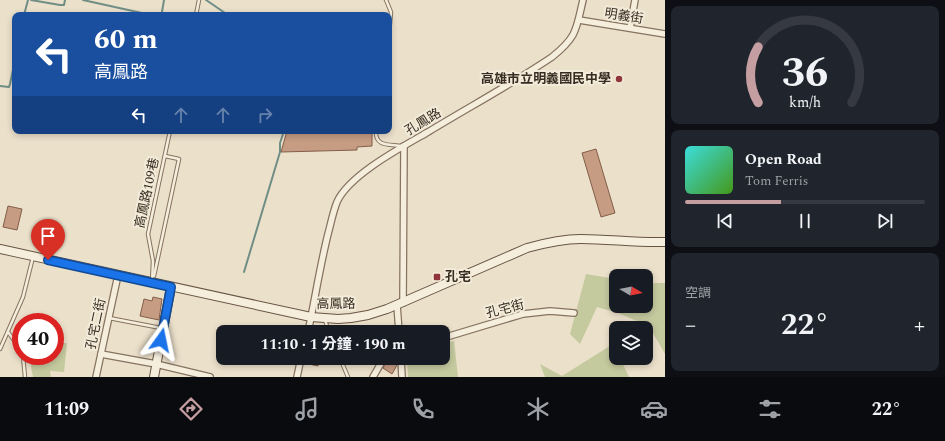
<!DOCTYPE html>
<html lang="zh-TW">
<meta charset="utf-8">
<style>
:root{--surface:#171b24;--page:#20242c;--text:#f1f3f6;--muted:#9ea1a6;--line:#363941;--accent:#c59ea1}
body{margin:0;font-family:Spectral,"Noto Sans TC",serif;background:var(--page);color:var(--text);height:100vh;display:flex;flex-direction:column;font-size:15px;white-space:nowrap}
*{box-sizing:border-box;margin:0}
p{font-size:13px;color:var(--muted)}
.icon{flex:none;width:22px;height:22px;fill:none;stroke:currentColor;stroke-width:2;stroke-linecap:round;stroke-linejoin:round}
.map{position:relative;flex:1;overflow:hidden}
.panel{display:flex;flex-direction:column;gap:6px;padding:6px;background:#0d0f14;width:280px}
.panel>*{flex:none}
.banner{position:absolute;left:12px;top:12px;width:380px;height:122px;border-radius:8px;box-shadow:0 2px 6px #0003;background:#1a4fa0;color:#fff;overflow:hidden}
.needle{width:26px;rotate:100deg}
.fabs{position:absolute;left:609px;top:269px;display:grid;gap:8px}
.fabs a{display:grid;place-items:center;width:44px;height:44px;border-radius:8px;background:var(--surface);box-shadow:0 2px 6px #0003;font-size:20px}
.speed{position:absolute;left:12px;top:313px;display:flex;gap:8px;font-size:20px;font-weight:700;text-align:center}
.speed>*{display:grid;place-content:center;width:52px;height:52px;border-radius:50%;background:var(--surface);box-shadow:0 2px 6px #0003;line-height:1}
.speed .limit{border:6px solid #d22;background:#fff;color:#111}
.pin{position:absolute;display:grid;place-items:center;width:34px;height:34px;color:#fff;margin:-41px -17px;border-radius:50% 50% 50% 0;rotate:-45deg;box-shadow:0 0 4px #0007}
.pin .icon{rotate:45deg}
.me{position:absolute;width:44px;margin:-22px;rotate:12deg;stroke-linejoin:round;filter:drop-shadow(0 0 3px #0008)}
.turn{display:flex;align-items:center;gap:14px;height:84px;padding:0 16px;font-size:18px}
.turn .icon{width:52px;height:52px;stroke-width:2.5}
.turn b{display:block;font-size:28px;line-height:34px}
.lanes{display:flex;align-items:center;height:38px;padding:0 16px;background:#0003;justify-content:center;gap:20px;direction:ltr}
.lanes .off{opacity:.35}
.big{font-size:30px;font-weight:700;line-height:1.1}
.panel .tile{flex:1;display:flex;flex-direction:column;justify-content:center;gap:6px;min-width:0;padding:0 14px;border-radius:8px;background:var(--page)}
.panel .dial{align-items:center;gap:0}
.dial svg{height:104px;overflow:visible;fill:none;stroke:var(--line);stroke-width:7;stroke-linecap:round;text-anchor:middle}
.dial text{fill:var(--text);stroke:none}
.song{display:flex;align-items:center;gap:12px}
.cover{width:48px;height:48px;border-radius:6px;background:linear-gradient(135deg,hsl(180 70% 55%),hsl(100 70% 35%))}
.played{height:4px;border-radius:2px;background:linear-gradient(90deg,var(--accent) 40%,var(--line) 40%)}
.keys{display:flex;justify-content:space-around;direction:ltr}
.heat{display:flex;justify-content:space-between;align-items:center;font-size:22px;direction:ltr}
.trip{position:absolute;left:216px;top:325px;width:234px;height:40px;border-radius:8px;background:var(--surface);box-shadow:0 2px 6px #0003;font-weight:700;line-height:40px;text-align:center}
.dock{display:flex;height:64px;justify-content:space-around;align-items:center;background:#090b0e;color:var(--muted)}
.dock .icon{width:28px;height:28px}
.dock .selected{color:var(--accent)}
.dock b{font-size:18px;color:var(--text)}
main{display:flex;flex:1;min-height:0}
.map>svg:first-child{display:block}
.green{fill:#c5c99e}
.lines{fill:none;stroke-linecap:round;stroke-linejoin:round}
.stream{stroke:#718e86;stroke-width:2}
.building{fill:#c69c83;stroke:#835d48}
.lane-casing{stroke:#867360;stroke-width:4.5}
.street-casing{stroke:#867360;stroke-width:8}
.secondary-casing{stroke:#685443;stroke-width:10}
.lane{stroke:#f6eedd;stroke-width:2.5}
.street{stroke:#f6eedd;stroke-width:5.5}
.secondary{stroke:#f6eedd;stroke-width:8}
.route-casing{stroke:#114b97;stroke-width:10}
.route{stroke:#1a73e8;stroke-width:7}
.poi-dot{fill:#903539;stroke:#f3ebd9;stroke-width:1.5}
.labels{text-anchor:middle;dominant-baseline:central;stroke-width:4;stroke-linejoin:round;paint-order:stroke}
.street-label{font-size:13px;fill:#382c22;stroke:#f3ebd9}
.poi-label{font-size:13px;font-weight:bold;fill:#382c22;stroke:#f3ebd9;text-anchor:end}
</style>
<main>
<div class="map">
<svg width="665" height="377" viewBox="0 0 665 377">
<rect width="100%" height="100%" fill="#ebe0ca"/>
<g class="green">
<polygon points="586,274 616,279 616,306 646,306 646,283 665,283 665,354 649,326 618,313 597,307 580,344 570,334"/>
<polygon points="454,341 458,377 408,377 407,358 443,358 443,344"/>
<polygon points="55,343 67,343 64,372 50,371 51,377 33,377 29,356 55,356"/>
<polygon points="613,344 616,351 616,358 620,358 629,377 545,377 540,364 562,376"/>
</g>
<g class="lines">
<g class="stream">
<polyline points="31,0 60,5 64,5 65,0"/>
<polyline points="83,0 151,15"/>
<polyline points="206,0 228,15"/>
<polyline points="24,15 28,0"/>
<polyline points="160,15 162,12 164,0"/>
<polyline points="0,86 9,87 10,84 15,60"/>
<polyline points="244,272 280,152 280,143 284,131"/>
</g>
</g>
<g class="building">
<polygon points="287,131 372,131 372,146 357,147 357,150 281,152"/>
<polygon points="596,149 615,213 601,217 582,153"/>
<polygon points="8,206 22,209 17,230 3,227"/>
<polygon points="153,297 162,299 159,320 140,316 144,299 152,301"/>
<polygon points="305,358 320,358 318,366 304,363"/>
<polygon points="388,358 397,358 397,365 392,374 383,368"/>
</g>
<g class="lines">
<g class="lane-casing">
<g id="lane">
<polyline points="386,0 391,12 389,34"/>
<polyline points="196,15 199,0"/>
<path d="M376,131C375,147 389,144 402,146"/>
<polyline points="154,276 179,159 165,156"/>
<polyline points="152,282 153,261 148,234 170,131"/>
<polyline points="109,318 161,328"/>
<polyline points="325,320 329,332"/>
<polyline points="8,332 21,350"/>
<polyline points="0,349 23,297 33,257"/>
<polyline points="23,356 25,377"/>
<polyline points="340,358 348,377"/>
</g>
</g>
<g class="street-casing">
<g id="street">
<polyline points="579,20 665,34"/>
<polyline points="630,28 635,0"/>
<polyline points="403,303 404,146"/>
<polyline points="397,305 399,332"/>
<path d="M308,332C315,299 320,266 328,234C331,223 333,212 337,202C349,175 402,147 428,132C469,107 512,84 552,57C577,37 576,30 583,0"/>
<polyline points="443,338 523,314 550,311 574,313"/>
<polyline points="101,354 156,364 210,377"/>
<polyline points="401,358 402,377"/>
<polyline points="96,377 118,275"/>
<polyline points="297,377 301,358"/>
<polyline points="373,377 384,358"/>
</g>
</g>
<g class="secondary-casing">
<g id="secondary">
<path d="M0,249L311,317L338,319L351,318L368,315L387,309L527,248C545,243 563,239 581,239C609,239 637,243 665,242"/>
<polyline points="154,377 171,287"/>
</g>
</g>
<use href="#lane" class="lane"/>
<use href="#street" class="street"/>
<use href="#secondary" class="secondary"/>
</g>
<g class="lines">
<g class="route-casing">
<polyline id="route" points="48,260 171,287 161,340"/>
</g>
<use href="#route" class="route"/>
</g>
<g class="poi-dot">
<circle cx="619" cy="79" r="4"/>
<rect x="433" y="273" width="8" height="8" rx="2"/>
</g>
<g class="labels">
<g class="street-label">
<text transform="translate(624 16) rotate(9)">明義街</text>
<text transform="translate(423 122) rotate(-31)">孔鳳路</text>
<text transform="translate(147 193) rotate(-78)">高鳳路109巷</text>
<text transform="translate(336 304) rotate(-1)">高鳳路</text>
<text transform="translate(505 309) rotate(-14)">孔宅街</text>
<text transform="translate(96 324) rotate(-78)">孔宅二街</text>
</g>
<g class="poi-label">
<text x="611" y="79">高雄市立明義國民中學</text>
<text x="445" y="277" text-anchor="start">孔宅</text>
</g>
</g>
</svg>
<div class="fabs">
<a><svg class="needle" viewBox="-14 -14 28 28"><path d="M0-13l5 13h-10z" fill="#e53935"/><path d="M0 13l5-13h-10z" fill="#9ea1a6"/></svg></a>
<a><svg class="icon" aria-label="layers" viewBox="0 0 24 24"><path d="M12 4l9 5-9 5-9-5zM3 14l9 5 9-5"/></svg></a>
</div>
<div class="speed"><div class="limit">40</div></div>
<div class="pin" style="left:48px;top:260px;background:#d93025"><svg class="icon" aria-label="arrive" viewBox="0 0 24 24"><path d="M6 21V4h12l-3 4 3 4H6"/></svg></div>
<svg class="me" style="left:161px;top:340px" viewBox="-20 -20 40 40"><path d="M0-17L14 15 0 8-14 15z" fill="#1a73e8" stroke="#fff" stroke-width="4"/></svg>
<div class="trip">11:10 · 1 分鐘 · 190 m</div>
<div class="banner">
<div class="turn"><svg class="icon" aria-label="left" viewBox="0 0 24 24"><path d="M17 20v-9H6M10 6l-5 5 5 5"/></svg><div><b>60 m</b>高鳳路</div></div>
<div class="lanes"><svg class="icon" aria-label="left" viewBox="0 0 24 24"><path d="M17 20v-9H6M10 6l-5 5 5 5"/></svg><svg class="icon off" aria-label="ahead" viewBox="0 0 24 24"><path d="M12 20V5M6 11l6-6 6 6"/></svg><svg class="icon off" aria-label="ahead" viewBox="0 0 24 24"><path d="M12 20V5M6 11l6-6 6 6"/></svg><svg class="icon off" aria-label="right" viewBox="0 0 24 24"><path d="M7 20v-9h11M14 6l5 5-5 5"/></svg></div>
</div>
</div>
<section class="panel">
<div class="tile dial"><svg viewBox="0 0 100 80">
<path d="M14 69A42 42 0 1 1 86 69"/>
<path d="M14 69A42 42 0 0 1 14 26" stroke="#c59ea1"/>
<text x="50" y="56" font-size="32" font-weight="700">36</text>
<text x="50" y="72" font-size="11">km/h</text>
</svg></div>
<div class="tile">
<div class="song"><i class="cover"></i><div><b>Open Road</b><p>Tom Ferris</p></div></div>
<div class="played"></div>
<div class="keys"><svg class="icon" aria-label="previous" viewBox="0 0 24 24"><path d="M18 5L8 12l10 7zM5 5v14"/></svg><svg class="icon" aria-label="pause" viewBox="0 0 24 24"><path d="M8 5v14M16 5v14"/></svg><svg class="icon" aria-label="next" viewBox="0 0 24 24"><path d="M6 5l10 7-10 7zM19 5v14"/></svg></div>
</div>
<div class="tile"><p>空調</p>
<div class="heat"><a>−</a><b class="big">22°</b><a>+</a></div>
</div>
</section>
</main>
<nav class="dock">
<b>11:09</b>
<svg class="icon selected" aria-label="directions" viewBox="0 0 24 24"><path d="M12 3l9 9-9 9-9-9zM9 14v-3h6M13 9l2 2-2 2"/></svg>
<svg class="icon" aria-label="music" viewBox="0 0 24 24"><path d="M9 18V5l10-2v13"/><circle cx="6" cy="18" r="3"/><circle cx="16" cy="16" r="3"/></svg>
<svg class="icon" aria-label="phone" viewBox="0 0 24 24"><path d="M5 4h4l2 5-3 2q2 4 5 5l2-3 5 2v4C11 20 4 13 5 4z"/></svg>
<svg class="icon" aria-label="climate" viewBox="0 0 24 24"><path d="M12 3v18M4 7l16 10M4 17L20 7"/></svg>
<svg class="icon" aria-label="car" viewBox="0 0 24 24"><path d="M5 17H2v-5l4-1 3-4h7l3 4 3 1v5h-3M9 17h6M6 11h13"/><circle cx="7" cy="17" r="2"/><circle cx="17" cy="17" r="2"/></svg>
<svg class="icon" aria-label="filters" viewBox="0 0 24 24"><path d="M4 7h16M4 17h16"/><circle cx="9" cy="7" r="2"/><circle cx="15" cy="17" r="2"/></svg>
<b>22°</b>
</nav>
